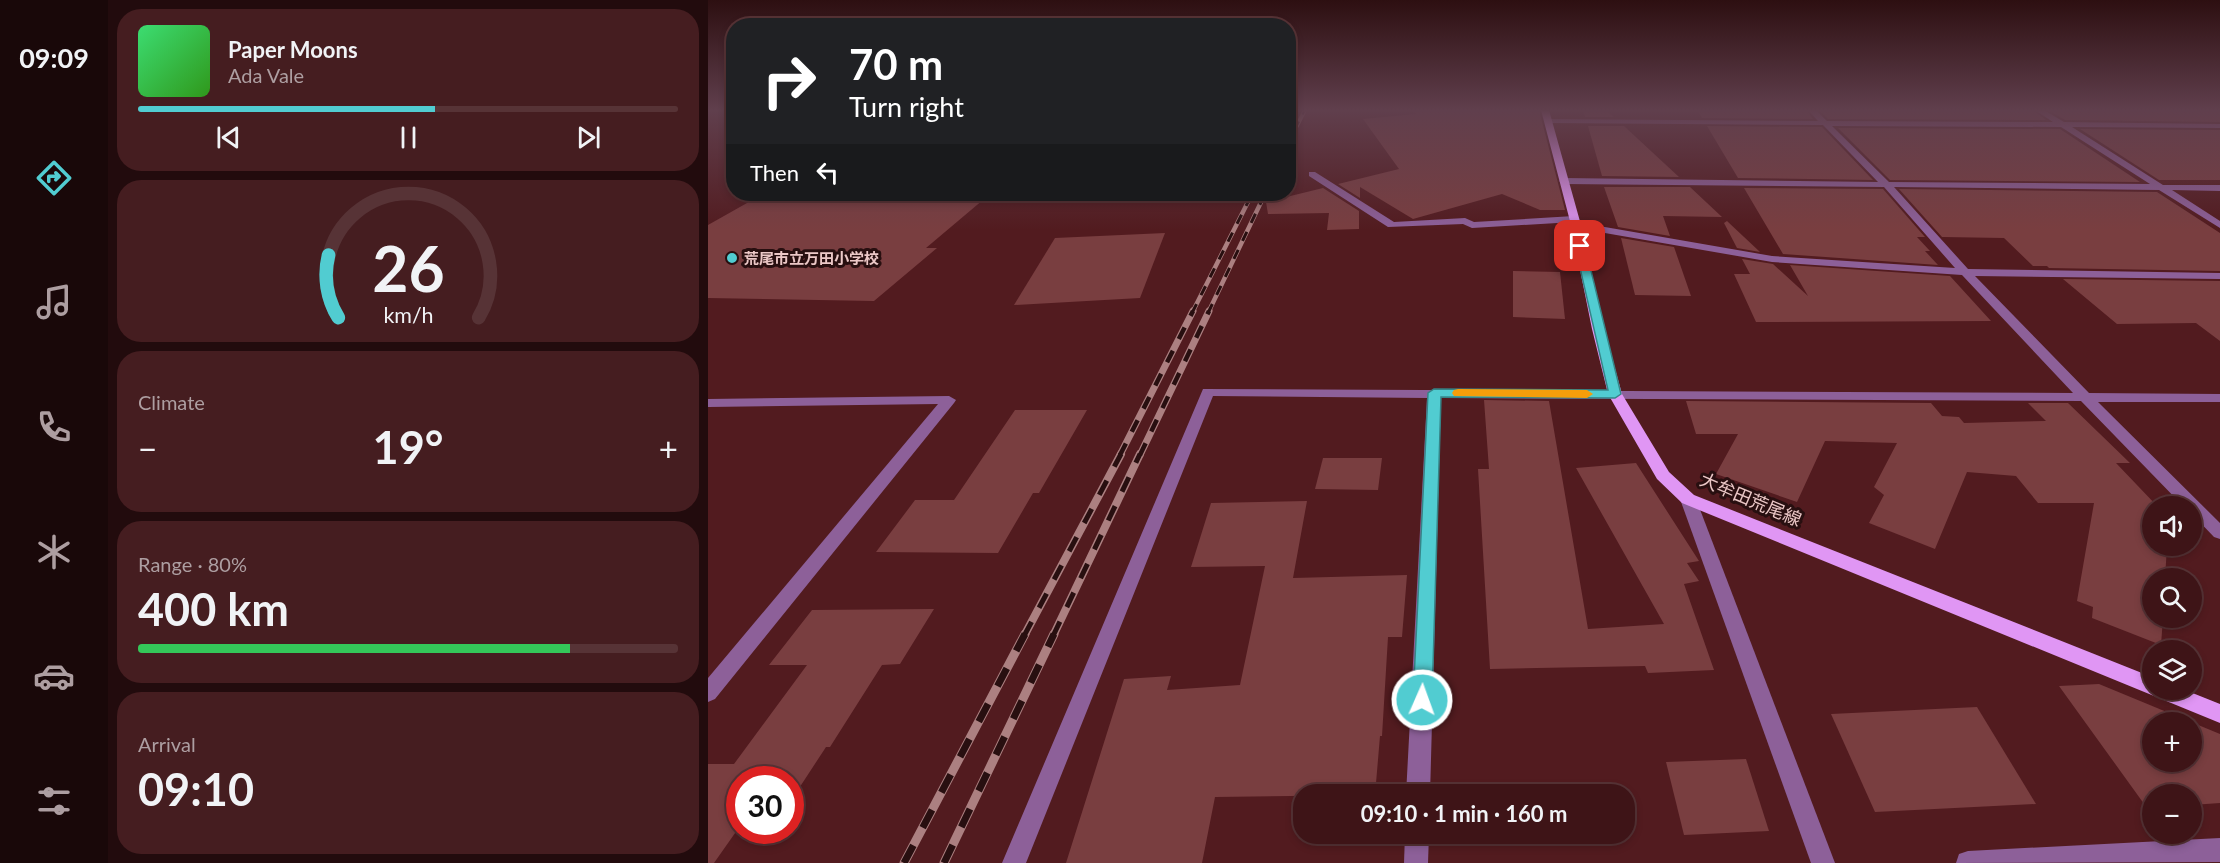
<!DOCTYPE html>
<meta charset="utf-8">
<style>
:root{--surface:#3e1417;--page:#451d20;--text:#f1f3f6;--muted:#ad9ea1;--line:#573336;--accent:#51ccd1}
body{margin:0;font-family:Lato,"Noto Sans JP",sans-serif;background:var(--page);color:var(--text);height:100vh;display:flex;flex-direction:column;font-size:22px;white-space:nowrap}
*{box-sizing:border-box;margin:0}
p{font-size:20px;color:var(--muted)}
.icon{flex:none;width:33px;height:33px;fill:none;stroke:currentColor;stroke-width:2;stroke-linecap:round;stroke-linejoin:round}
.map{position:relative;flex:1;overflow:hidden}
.panel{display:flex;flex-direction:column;gap:9px;padding:9px;background:#220b0d;width:600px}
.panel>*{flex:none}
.top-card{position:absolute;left:18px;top:18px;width:570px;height:183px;border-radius:24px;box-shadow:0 3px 9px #0003,0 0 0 2px var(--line);background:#202124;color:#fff;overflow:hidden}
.buttons{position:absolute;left:1434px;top:496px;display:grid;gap:12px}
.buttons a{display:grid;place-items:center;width:60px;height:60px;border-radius:50%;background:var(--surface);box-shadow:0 3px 9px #0003,0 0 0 2px var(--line);font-size:30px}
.speed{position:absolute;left:18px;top:766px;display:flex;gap:12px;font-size:30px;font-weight:700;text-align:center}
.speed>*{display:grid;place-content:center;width:78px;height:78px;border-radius:50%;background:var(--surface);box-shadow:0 3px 9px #0003,0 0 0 2px var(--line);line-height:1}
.speed .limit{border:9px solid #d22;background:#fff;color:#111}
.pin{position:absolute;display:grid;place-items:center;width:51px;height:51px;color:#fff;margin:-26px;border-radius:12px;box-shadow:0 3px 9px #0006}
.me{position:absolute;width:66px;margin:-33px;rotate:2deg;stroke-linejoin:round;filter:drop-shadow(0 0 4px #0008)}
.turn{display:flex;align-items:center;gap:21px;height:126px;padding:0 24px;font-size:27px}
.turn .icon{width:78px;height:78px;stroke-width:2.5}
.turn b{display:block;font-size:42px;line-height:51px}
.then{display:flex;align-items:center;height:57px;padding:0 24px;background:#0003;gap:12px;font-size:22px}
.big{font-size:45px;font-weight:700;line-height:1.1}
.panel .card{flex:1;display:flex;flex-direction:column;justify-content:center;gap:9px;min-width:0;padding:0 21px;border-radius:24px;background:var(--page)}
.panel .dial{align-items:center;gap:0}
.dial svg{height:156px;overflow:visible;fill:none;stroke:var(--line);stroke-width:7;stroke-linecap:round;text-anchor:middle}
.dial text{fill:var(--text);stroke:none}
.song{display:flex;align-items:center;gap:18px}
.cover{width:72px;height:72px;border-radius:9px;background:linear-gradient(135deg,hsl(140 70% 55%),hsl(110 70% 35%))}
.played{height:6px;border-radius:3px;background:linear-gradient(90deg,var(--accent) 55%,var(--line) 55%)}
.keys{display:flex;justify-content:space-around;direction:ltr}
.heat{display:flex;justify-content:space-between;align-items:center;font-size:33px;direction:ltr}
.charge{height:9px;border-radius:4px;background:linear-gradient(90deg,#34c759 80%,var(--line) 0)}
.trip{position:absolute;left:585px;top:784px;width:342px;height:60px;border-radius:24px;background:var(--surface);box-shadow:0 3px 9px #0003,0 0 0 2px var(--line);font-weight:700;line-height:60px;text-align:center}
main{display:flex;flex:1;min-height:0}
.dock{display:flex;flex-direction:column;width:108px;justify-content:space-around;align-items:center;background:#190809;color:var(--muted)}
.dock .icon{width:42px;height:42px}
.dock .on{color:var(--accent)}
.dock b{font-size:27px;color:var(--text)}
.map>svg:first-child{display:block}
.building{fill:#793e40;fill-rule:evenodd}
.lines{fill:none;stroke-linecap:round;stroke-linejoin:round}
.minor{fill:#8d6099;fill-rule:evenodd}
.major{fill:#e096f4;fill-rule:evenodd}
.rail-far4-casing{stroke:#ac8081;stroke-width:4}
.rail-far3-casing{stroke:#ac8081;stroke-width:4.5}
.rail-far2-casing{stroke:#ac8081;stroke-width:7}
.rail-far1-casing{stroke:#ac8081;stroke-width:8}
.rail-casing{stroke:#ac8081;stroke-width:9}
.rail-far4{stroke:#280f10;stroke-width:2;stroke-dasharray:8;stroke-linecap:butt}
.rail-far3{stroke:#280f10;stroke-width:3;stroke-dasharray:10;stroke-linecap:butt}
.rail-far2{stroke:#280f10;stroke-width:4.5;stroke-dasharray:13;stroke-linecap:butt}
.rail-far1{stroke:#280f10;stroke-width:5;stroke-dasharray:16;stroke-linecap:butt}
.rail{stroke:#280f10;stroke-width:7;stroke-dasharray:20;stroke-linecap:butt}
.route{fill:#51ccd1;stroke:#358588;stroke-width:1.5}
.slow{fill:#f59e0b}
.poi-dot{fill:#51ccd1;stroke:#280f10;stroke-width:2}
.labels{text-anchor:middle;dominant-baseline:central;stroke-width:6;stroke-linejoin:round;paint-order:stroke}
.far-poi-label{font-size:15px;font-weight:bold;fill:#ecc8c7;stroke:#280f10;text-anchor:start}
.street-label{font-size:18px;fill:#ecc8c7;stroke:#280f10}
</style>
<main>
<nav class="dock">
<b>09:09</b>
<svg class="icon on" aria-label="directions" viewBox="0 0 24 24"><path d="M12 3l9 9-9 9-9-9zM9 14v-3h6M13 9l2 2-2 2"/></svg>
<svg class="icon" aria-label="music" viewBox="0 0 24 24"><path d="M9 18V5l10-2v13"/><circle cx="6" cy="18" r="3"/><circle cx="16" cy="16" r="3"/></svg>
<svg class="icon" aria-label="phone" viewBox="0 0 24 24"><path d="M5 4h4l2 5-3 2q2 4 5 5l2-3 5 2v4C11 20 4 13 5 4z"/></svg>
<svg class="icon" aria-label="climate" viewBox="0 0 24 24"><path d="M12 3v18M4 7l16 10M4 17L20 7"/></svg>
<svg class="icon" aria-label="car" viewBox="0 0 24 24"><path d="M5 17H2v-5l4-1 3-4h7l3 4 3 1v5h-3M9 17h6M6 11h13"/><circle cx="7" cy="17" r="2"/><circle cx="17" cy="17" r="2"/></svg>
<svg class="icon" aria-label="filters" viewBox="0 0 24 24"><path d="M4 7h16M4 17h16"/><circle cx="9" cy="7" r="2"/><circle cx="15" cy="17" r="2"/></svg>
</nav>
<section class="panel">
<div class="card">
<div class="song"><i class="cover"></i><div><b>Paper Moons</b><p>Ada Vale</p></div></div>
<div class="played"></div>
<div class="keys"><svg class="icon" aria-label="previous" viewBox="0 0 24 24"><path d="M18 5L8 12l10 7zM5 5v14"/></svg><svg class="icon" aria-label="pause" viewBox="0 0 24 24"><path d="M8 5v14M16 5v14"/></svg><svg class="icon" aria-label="next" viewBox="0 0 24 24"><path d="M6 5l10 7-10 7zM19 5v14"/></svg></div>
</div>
<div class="card dial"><svg viewBox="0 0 100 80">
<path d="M14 69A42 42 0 1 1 86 69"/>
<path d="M14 69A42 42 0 0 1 9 37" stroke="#51ccd1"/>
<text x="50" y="56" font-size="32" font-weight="700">26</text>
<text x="50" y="72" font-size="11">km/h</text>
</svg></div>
<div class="card"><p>Climate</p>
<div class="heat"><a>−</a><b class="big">19°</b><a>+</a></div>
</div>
<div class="card"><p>Range · 80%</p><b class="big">400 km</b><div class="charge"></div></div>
<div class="card"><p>Arrival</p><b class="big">09:10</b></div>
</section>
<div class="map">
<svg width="1512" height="863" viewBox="0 0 1512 863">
<rect width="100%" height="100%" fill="#521b1f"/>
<g class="building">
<polygon points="703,110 831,110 857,210 832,210 794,194 705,219 652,187 652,198 630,184 691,169 655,119 708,114"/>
<polygon points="875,110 898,110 906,117 877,117"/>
<polygon points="989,110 1098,110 1105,119 994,118"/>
<polygon points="1111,110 1325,110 1338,120 1120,119"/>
<polygon points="1340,110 1512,110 1512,122 1357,120"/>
<polygon points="880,126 916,126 971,177 894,176"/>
<polygon points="999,126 1114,127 1165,180 1030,178"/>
<polygon points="1130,128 1352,129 1432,182 1182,180"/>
<polygon points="1372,129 1512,130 1512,180 1451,180"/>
<polygon points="896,187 982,187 1014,217 955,216 962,236 910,227"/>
<polygon points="615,188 651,211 651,229 619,230 621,213 560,214 558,202"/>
<polygon points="1036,188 1175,189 1217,237 1209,237 1222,251 1217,251 1230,265 1075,254"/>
<polygon points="1191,189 1449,192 1512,233 1512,271 1341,268 1339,266 1325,266 1296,238 1234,237"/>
<polygon points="55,194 282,194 218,248 229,248 166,301 0,298 0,225"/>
<polygon points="1019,221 1052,252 1029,248 1016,223"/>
<polygon points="457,233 432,298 306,305 347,238"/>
<polygon points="913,238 966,247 983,296 927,295"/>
<polygon points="1034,259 1065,264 1100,296 1082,265 1242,276 1283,321 1048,322 1026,274 1042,274"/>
<polygon points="805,271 852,272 857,319 805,317"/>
<polygon points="1355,279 1512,281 1512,341 1488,323 1409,324"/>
<polygon points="776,400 841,401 880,629 956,624 868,468 928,463 991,561 979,563 991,581 976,584 1006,670 940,673 937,666 782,669 770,469 781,469"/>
<polygon points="978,401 1223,403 1234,416 1251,417 1256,423 1338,421 1320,403 1360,403 1422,463 1408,463 1450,507 1444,507 1444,546 1459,546 1457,579 1444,579 1444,618 1455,618 1453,645 1384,618 1385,607 1369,601 1386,503 1330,503 1308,476 1259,472 1227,549 1161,523 1176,495 1166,487 1189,443 1117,441 1089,502 1008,474 1030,434 988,434"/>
<polygon points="307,410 379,410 331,493 325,493 290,553 168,552 207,500 246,500"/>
<polygon points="615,458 674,458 670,490 607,489"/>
<polygon points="599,501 585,578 699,575 694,637 680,637 674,736 672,736 667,795 507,797 494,863 358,863 416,679 463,676 459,690 532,685 557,566 483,567 503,503"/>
<polygon points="226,609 192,664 174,665 122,747 118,747 82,802 82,780 32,780 32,826 6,863 0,863 0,764 26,764 99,665 61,665 104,610"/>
<path d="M1391,684L1512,734V803L1484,805V795H1444V807L1439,808L1351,686ZM1444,723H1484V762H1444Z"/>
<polygon points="1269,707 1328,804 1167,812 1123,714"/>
<polygon points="1038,759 1061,831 976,835 958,762"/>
</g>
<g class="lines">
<g class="minor">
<path d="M1100,110H1108L1119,121L1345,122L1327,110H1336L1356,122L1512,124V128L1364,127L1455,185H1512V191L1464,190L1512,221V228L1451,190L1186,187L1260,269L1512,273V279L1267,276L1381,393L1512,394V402H1390L1512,523V539L1506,537L1484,514V507H1476L1373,401L733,398L722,795H698L719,398L505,396L318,863H294L495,389L1365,393L1254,275L1064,262L868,228L863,225L868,222L1064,256L1247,268L1176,187L856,184L851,181L856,178L1170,182L1115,125L841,123L837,121L841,119L1110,121ZM1124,126L1353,127L1442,184L1181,182Z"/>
<polygon points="601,172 607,172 686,222 757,218 766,222 866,216 871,219 866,222 764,228 755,224 680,227 601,176"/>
<polygon points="241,396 248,400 246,403 7,699 0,702 0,678 230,404 0,407 0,399"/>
<polygon points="980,493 986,495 988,499 1127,863 1103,863 972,499 974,495"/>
<polygon points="697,834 721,834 720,863 696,863"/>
<polygon points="1512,838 1512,862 1248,863 1251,854 1260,851"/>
</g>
<polygon class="major" points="833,110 841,110 873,225 896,329 914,394 961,472 986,495 1444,677 1444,690 1477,690 1512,704 1512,723 974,503 949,479 900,394 884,329 863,225"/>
<g class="rail-far4-casing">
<g id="rail-far4">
<polyline points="580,122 587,110"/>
<polyline points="580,143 597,110"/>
<polyline points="541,200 544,194"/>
<polyline points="554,200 557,194"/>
</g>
</g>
<g class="rail-far3-casing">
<g id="rail-far3">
<polyline points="484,313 542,198"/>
<polyline points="500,313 555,198"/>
</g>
</g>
<g class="rail-far2-casing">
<g id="rail-far2">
<polyline points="412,455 485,311"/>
<polyline points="432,455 501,311"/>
</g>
</g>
<g class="rail-far1-casing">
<g id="rail-far1">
<polyline points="316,636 413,454"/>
<polyline points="345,636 432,454"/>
</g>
</g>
<g class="rail-casing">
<g id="rail">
<polyline points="196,863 317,634"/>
<polyline points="236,863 346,634"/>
</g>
</g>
<use href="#rail-far4" class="rail-far4"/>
<use href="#rail-far3" class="rail-far3"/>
<use href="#rail-far2" class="rail-far2"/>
<use href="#rail-far1" class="rail-far1"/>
<use href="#rail" class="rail"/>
</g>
<linearGradient id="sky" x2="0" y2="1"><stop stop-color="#2d0f11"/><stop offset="0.48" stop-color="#603f4d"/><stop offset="1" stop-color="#603f4d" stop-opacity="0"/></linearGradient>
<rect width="1512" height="230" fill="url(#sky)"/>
<polygon class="route" points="869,244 877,246 913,394 907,398 733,397 724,700 721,706 714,709 707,706 705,700 720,393 726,389 900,390 867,246"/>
<polygon class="slow" points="750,389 879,390 885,394 879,398 746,396 744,393 746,390"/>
<circle class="poi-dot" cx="24" cy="258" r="6"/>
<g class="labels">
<g class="far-poi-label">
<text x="36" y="258">荒尾市立万田小学校</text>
</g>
<g class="street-label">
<text transform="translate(1043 499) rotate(23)">大牟田荒尾線</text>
</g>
</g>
</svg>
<div class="buttons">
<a><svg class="icon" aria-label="sound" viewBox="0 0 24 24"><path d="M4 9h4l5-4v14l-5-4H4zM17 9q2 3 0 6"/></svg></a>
<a><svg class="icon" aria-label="search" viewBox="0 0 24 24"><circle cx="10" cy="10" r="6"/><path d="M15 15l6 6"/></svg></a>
<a><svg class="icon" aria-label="layers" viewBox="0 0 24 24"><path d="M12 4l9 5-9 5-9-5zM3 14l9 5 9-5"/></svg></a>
<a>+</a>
<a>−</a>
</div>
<div class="speed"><div class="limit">30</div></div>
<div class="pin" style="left:872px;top:246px;background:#d93025"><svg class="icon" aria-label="arrive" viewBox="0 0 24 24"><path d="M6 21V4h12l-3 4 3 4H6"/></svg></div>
<svg class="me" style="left:714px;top:700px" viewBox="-20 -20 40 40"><circle r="17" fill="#51ccd1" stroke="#fff" stroke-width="3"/><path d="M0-11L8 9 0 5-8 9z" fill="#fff"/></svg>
<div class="trip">09:10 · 1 min · 160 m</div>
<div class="top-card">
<div class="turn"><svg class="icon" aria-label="right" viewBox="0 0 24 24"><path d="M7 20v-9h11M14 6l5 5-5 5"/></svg><div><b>70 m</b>Turn right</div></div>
<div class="then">Then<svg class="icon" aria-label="left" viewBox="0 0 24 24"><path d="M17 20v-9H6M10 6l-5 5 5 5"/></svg></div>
</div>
</div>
</main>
